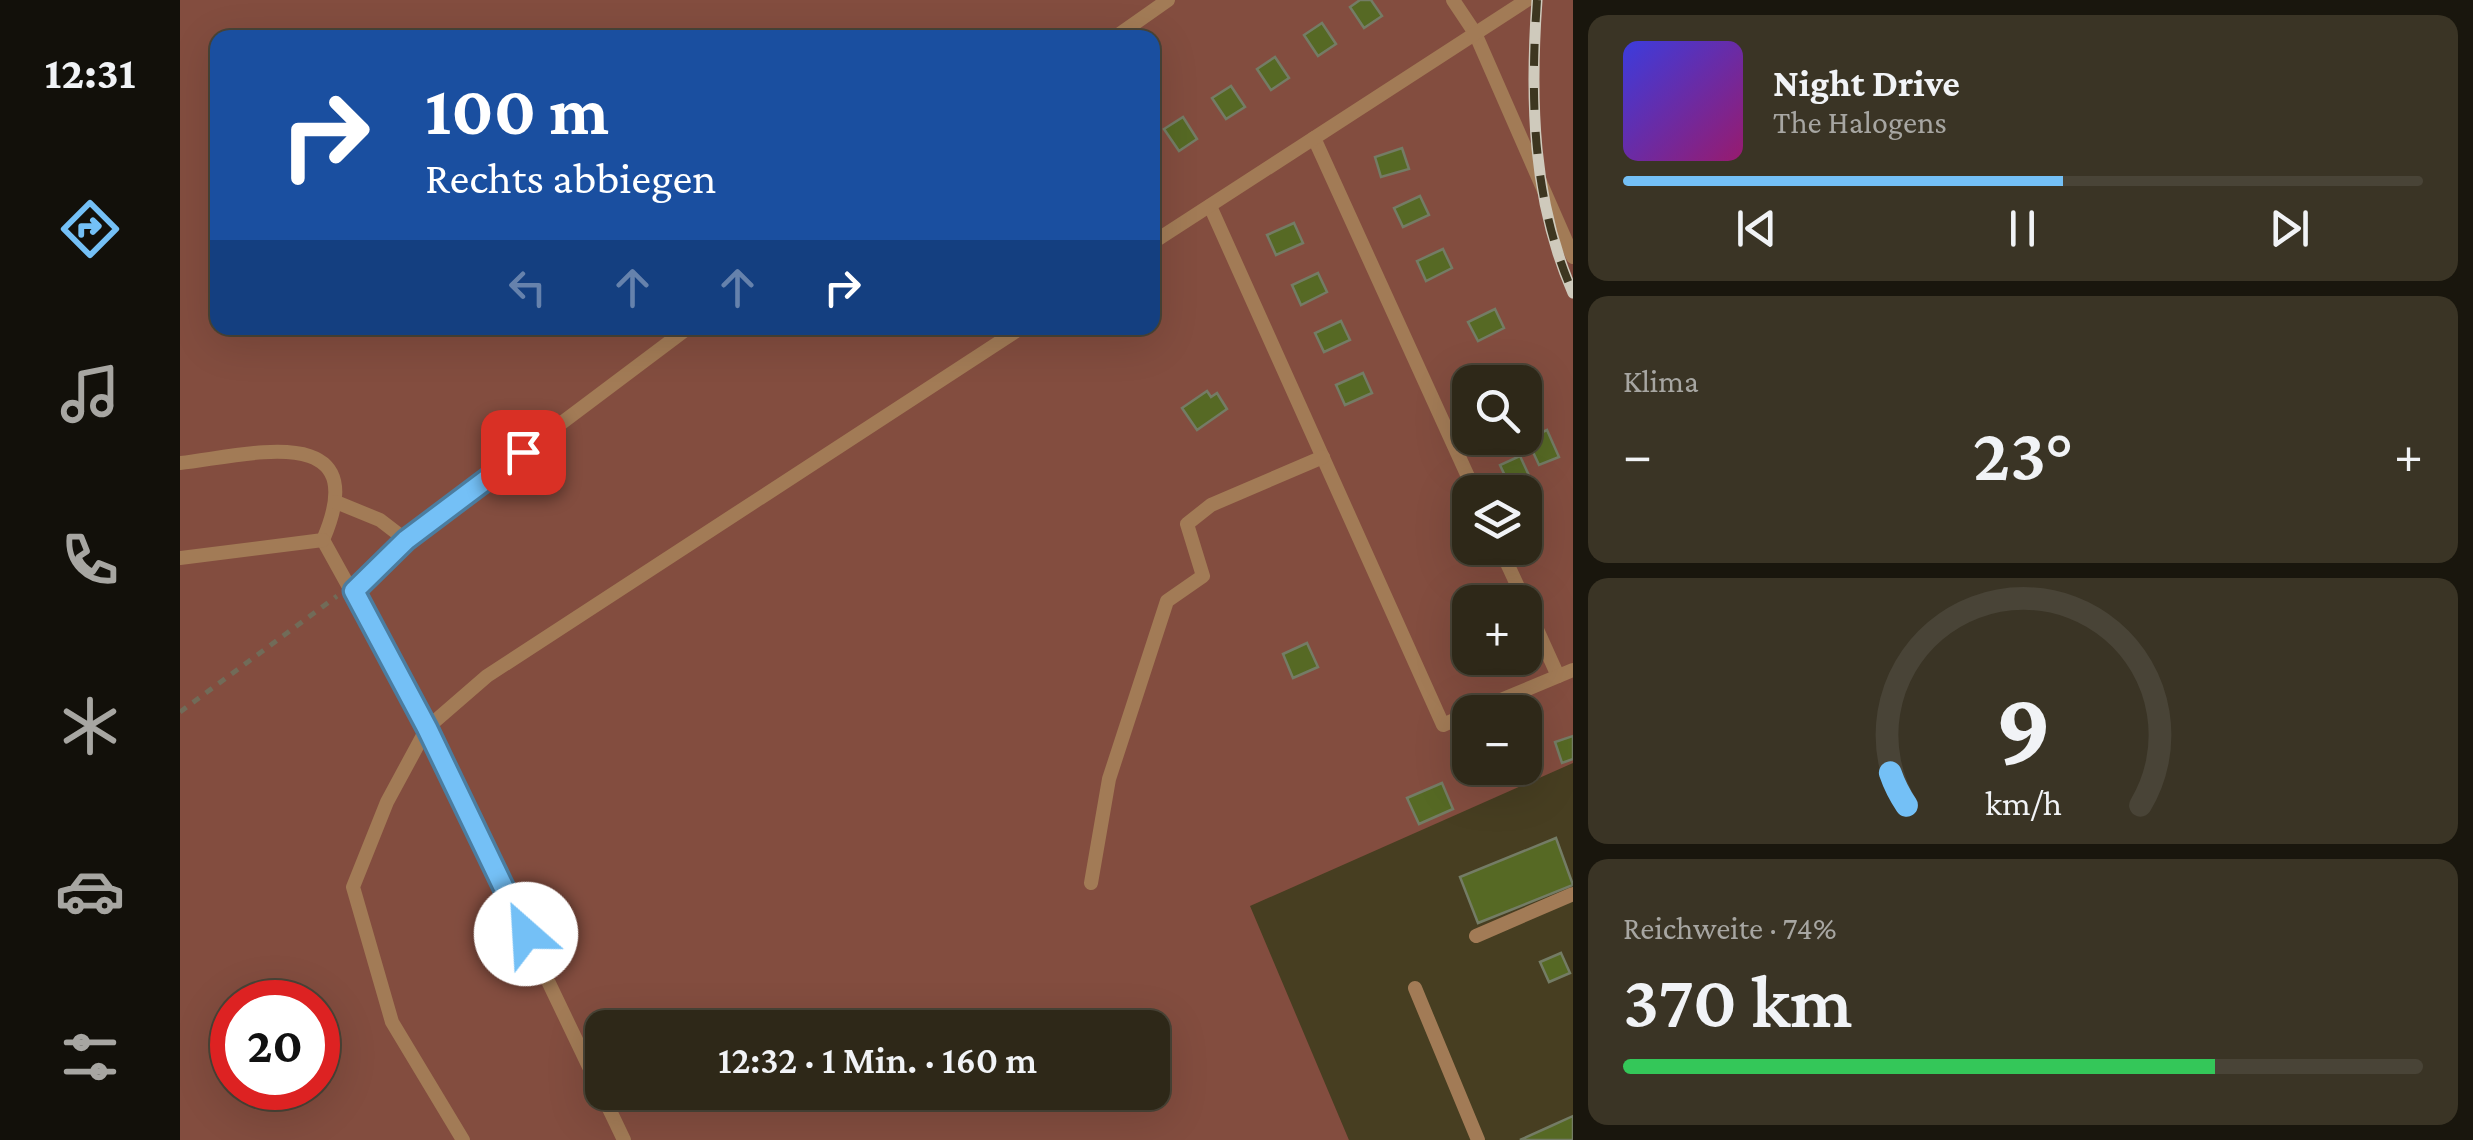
<!DOCTYPE html>
<html lang="de">
<meta charset="utf-8">
<style>
:root{--surface:#2e2818;--page:#3a3425;--text:#f1f3f6;--muted:#a7a6a2;--line:#494437;--accent:#74c0f6}
body{margin:0;font-family:"Crimson Pro",serif;background:var(--page);color:var(--text);height:100vh;display:flex;flex-direction:column;font-size:38px;white-space:nowrap}
*{box-sizing:border-box;margin:0}
p{font-size:32px;color:var(--muted)}
.icon{flex:none;width:55px;height:55px;fill:none;stroke:currentColor;stroke-width:2;stroke-linecap:round;stroke-linejoin:round}
.map{position:relative;flex:1;overflow:hidden}
.details{display:flex;flex-direction:column;gap:15px;padding:15px;background:#19160d;width:900px}
.details>*{flex:none}
.guide{position:absolute;left:30px;top:30px;width:950px;height:305px;border-radius:20px;box-shadow:0 10px 40px #0002,0 0 0 2px var(--line);background:#1a4fa0;color:#fff;overflow:hidden}
.tools{position:absolute;left:1272px;top:365px;display:grid;gap:20px}
.tools a{display:grid;place-items:center;width:90px;height:90px;border-radius:20px;background:var(--surface);box-shadow:0 10px 40px #0002,0 0 0 2px var(--line);font-size:50px}
.speed{position:absolute;left:30px;top:980px;display:flex;gap:20px;font-size:50px;font-weight:700;text-align:center}
.speed>*{display:grid;place-content:center;width:130px;height:130px;border-radius:50%;background:var(--surface);box-shadow:0 10px 40px #0002,0 0 0 2px var(--line);line-height:1}
.speed .limit{border:15px solid #d22;background:#fff;color:#111}
.pin{position:absolute;display:grid;place-items:center;width:85px;height:85px;color:#fff;margin:-42px;border-radius:20px;box-shadow:0 5px 15px #0006}
.me{position:absolute;width:110px;margin:-55px;rotate:334deg;stroke-linejoin:round;filter:drop-shadow(0 0 8px #0008)}
.turn{display:flex;align-items:center;gap:35px;height:210px;padding:0 50px;font-size:45px}
.turn .icon{width:130px;height:130px;stroke-width:2.5}
.turn b{display:block;font-size:70px;line-height:85px}
.lanes{display:flex;align-items:center;height:95px;padding:0 50px;background:#0003;justify-content:center;gap:50px;direction:ltr}
.lanes .off{opacity:.35}
.big{font-size:75px;font-weight:600;line-height:1.1}
.details .card{flex:1;display:flex;flex-direction:column;justify-content:center;gap:15px;min-width:0;padding:0 35px;border-radius:20px;background:var(--page)}
.details .dial{align-items:center;gap:0}
.dial svg{height:260px;overflow:visible;fill:none;stroke:var(--line);stroke-width:7;stroke-linecap:round;text-anchor:middle}
.dial text{fill:var(--text);stroke:none}
.song{display:flex;align-items:center;gap:30px}
.cover{width:120px;height:120px;border-radius:15px;background:linear-gradient(135deg,hsl(240 70% 55%),hsl(320 70% 35%))}
.played{height:10px;border-radius:5px;background:linear-gradient(90deg,var(--accent) 55%,var(--line) 55%)}
.keys{display:flex;justify-content:space-around;direction:ltr}
.heat{display:flex;justify-content:space-between;align-items:center;font-size:55px;direction:ltr}
.charge{height:15px;border-radius:8px;background:linear-gradient(90deg,#34c759 74%,var(--line) 0)}
.trip{position:absolute;left:405px;top:1010px;width:585px;height:100px;border-radius:20px;background:var(--surface);box-shadow:0 10px 40px #0002,0 0 0 2px var(--line);font-weight:600;line-height:100px;text-align:center}
main{display:flex;flex:1;min-height:0}
.menu{display:flex;flex-direction:column;width:180px;justify-content:space-around;align-items:center;background:#12100a;color:var(--muted)}
.menu .icon{width:70px;height:70px}
.menu .current{color:var(--accent)}
.menu b{font-size:45px;color:var(--text)}
.map>svg:first-child{display:block}
.built{fill:#473e21;fill-rule:evenodd}
.green{fill:#834d3f;fill-rule:evenodd}
.building{fill:#566924;stroke:#747c65;stroke-width:2.5}
.lines{fill:none;stroke-linecap:round;stroke-linejoin:round}
.path{stroke:#716b58;stroke-width:5;stroke-dasharray:8 8;stroke-linecap:butt}
.lane{stroke:#a27b56;stroke-width:14}
.rail-casing{stroke:#cfcabc;stroke-width:11}
.rail{stroke:#3d3620;stroke-width:8;stroke-dasharray:22;stroke-linecap:butt}
.route-casing{stroke:#4b7da0;stroke-width:25}
.route{stroke:#74c0f6;stroke-width:18}
</style>
<main>
<nav class="menu">
<b>12:31</b>
<svg class="icon current" aria-label="directions" viewBox="0 0 24 24"><path d="M12 3l9 9-9 9-9-9zM9 14v-3h6M13 9l2 2-2 2"/></svg>
<svg class="icon" aria-label="music" viewBox="0 0 24 24"><path d="M9 18V5l10-2v13"/><circle cx="6" cy="18" r="3"/><circle cx="16" cy="16" r="3"/></svg>
<svg class="icon" aria-label="phone" viewBox="0 0 24 24"><path d="M5 4h4l2 5-3 2q2 4 5 5l2-3 5 2v4C11 20 4 13 5 4z"/></svg>
<svg class="icon" aria-label="climate" viewBox="0 0 24 24"><path d="M12 3v18M4 7l16 10M4 17L20 7"/></svg>
<svg class="icon" aria-label="car" viewBox="0 0 24 24"><path d="M5 17H2v-5l4-1 3-4h7l3 4 3 1v5h-3M9 17h6M6 11h13"/><circle cx="7" cy="17" r="2"/><circle cx="17" cy="17" r="2"/></svg>
<svg class="icon" aria-label="filters" viewBox="0 0 24 24"><path d="M4 7h16M4 17h16"/><circle cx="9" cy="7" r="2"/><circle cx="15" cy="17" r="2"/></svg>
</nav>
<div class="map">
<svg width="1393" height="1140" viewBox="0 0 1393 1140">
<rect width="100%" height="100%" fill="#3d3620"/>
<path class="built" d="M526,0H1393V1140H1169L1069,906L972,328V38H508ZM1290,382H1345V438H1290ZM1290,492H1345V548H1290ZM1290,602H1345V658H1290ZM1290,712H1345V768H1290Z"/>
<path class="green" d="M0,0H1393V763L1070,906L1169,1140H0ZM38,38H972V328H38ZM1290,382H1345V438H1290ZM1290,492H1345V548H1290ZM1290,602H1345V658H1290ZM1290,712H1345V768H1290ZM52,1002H138V1088H52ZM422,1028H972V1092H422Z"/>
<g class="building">
<polygon points="1180,0 1191,0 1202,16 1184,28 1170,7"/>
<polygon points="1142,23 1156,44 1138,56 1124,35"/>
<polygon points="1095,57 1109,78 1091,90 1077,69"/>
<polygon points="1051,86 1065,107 1046,119 1032,98"/>
<polygon points="1003,117 1017,139 999,151 984,129"/>
<polygon points="1222,148 1229,169 1201,177 1195,157"/>
<polygon points="1240,196 1249,215 1223,227 1214,208"/>
<polygon points="1114,223 1123,243 1096,255 1087,235"/>
<polygon points="1263,249 1272,268 1246,281 1237,261"/>
<polygon points="1138,273 1147,292 1121,305 1112,285"/>
<polygon points="1315,309 1324,328 1298,341 1288,322"/>
<polygon points="1161,321 1170,340 1144,352 1135,333"/>
<polygon points="1183,373 1192,393 1165,405 1156,385"/>
<polygon points="1027,391 1031,397 1037,393 1047,409 1017,430 1002,408"/>
<polygon points="1367,430 1379,457 1359,465 1347,439"/>
<polygon points="1340,456 1352,482 1332,491 1320,465"/>
<polygon points="1127,643 1138,667 1113,678 1103,654"/>
<polygon points="1393,736 1393,759 1382,763 1375,742"/>
<polygon points="1262,783 1273,809 1239,824 1227,798"/>
<polygon points="1376,838 1393,885 1298,923 1280,877"/>
<polygon points="1381,953 1390,973 1369,982 1360,962"/>
<polygon points="1393,1116 1393,1140 1340,1140 1371,1126"/>
</g>
<g class="lines">
<polyline class="path" points="0,712 157,596"/>
<g class="lane">
<polyline points="1273,0 1295,33 1393,257"/>
<polyline points="934,38 988,0"/>
<polyline points="1134,138 1295,492"/>
<polyline points="1030,206 1263,725 1290,713"/>
<polyline points="972,243 1347,0"/>
<path d="M0,463C70,455 195,419 143,540"/>
<polyline points="156,502 200,520 226,540"/>
<polyline points="143,540 247,728 444,1140"/>
<polyline points="1320,548 1345,602"/>
<polyline points="0,558 143,540"/>
<polyline points="174,591 226,540 508,328"/>
<polyline points="1345,603 1378,676"/>
<polyline points="1292,712 1393,670"/>
<polyline points="911,883 929,779 987,601 1023,576 1007,524 1031,505 1143,457"/>
<polyline points="1296,936 1393,894"/>
<polyline points="1235,988 1298,1140"/>
<polyline points="283,1140 212,1022 173,887 207,802 247,728 307,676 841,328"/>
</g>
<g class="rail-casing">
<path id="rail" d="M1357,0C1350,99 1352,200 1393,293"/>
</g>
<use href="#rail" class="rail"/>
</g>
<g class="lines">
<g class="route-casing">
<polyline id="route" points="343,452 226,540 174,591 247,728 346,934"/>
</g>
<use href="#route" class="route"/>
</g>
</svg>
<div class="tools">
<a><svg class="icon" aria-label="search" viewBox="0 0 24 24"><circle cx="10" cy="10" r="6"/><path d="M15 15l6 6"/></svg></a>
<a><svg class="icon" aria-label="layers" viewBox="0 0 24 24"><path d="M12 4l9 5-9 5-9-5zM3 14l9 5 9-5"/></svg></a>
<a>+</a>
<a>−</a>
</div>
<div class="speed"><div class="limit">20</div></div>
<div class="pin" style="left:343px;top:452px;background:#d93025"><svg class="icon" aria-label="arrive" viewBox="0 0 24 24"><path d="M6 21V4h12l-3 4 3 4H6"/></svg></div>
<svg class="me" style="left:346px;top:934px" viewBox="-20 -20 40 40"><circle r="19" fill="#fff"/><path d="M0-13L10 11 0 6-10 11z" fill="#74c0f6"/></svg>
<div class="trip">12:32 · 1 Min. · 160 m</div>
<div class="guide">
<div class="turn"><svg class="icon" aria-label="right" viewBox="0 0 24 24"><path d="M7 20v-9h11M14 6l5 5-5 5"/></svg><div><b>100 m</b>Rechts abbiegen</div></div>
<div class="lanes"><svg class="icon off" aria-label="left" viewBox="0 0 24 24"><path d="M17 20v-9H6M10 6l-5 5 5 5"/></svg><svg class="icon off" aria-label="ahead" viewBox="0 0 24 24"><path d="M12 20V5M6 11l6-6 6 6"/></svg><svg class="icon off" aria-label="ahead" viewBox="0 0 24 24"><path d="M12 20V5M6 11l6-6 6 6"/></svg><svg class="icon" aria-label="right" viewBox="0 0 24 24"><path d="M7 20v-9h11M14 6l5 5-5 5"/></svg></div>
</div>
</div>
<section class="details">
<div class="card">
<div class="song"><i class="cover"></i><div><b>Night Drive</b><p>The Halogens</p></div></div>
<div class="played"></div>
<div class="keys"><svg class="icon" aria-label="previous" viewBox="0 0 24 24"><path d="M18 5L8 12l10 7zM5 5v14"/></svg><svg class="icon" aria-label="pause" viewBox="0 0 24 24"><path d="M8 5v14M16 5v14"/></svg><svg class="icon" aria-label="next" viewBox="0 0 24 24"><path d="M6 5l10 7-10 7zM19 5v14"/></svg></div>
</div>
<div class="card"><p>Klima</p>
<div class="heat"><a>−</a><b class="big">23°</b><a>+</a></div>
</div>
<div class="card dial"><svg viewBox="0 0 100 80">
<path d="M14 69A42 42 0 1 1 86 69"/>
<path d="M14 69A42 42 0 0 1 9 59" stroke="#74c0f6"/>
<text x="50" y="56" font-size="32" font-weight="700">9</text>
<text x="50" y="72" font-size="11">km/h</text>
</svg></div>
<div class="card"><p>Reichweite · 74%</p><b class="big">370 km</b><div class="charge"></div></div>
</section>
</main>
